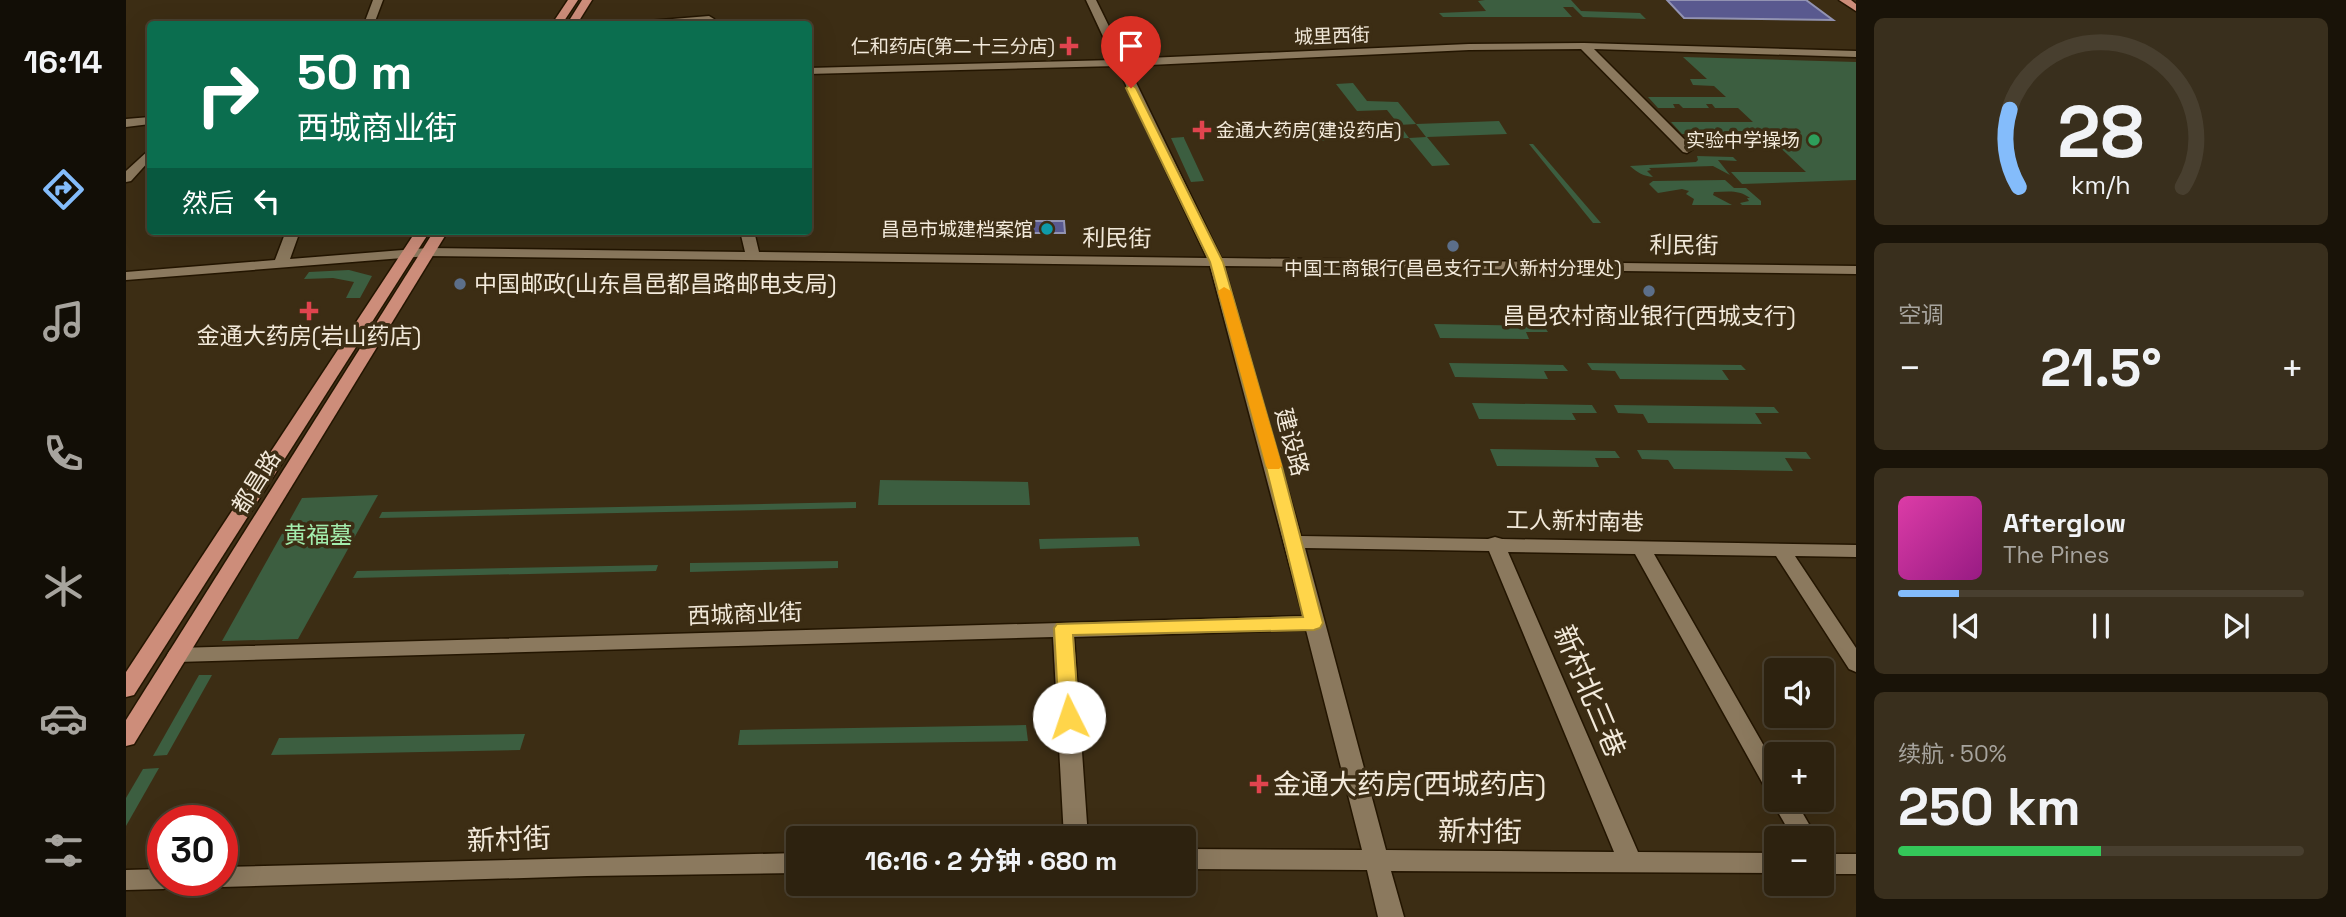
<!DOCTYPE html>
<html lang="zh">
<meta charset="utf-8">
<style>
:root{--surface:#2d220f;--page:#392f1d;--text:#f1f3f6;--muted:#a7a49e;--line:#483f2f;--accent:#84bcfb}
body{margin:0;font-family:"Space Grotesk","Noto Sans SC",sans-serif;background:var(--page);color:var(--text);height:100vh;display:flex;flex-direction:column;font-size:26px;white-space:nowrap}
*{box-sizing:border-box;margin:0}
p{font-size:23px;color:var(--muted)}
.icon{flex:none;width:38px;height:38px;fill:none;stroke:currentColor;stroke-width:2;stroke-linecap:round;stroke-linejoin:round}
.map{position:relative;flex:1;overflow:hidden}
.sheet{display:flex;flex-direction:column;gap:18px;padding:18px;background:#191308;width:490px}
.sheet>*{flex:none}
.guide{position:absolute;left:21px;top:21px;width:665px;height:214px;border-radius:7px;box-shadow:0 7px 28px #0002,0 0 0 2px var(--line);background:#0b6e4f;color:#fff;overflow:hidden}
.buttons{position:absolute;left:1638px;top:658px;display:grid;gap:14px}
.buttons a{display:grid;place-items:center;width:70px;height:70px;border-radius:7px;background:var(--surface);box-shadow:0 7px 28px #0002,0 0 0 2px var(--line);font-size:35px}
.speed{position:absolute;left:21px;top:805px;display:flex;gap:14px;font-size:35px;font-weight:700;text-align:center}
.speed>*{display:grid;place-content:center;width:91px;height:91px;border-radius:50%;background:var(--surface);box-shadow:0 7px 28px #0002,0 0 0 2px var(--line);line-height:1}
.speed .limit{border:10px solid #d22;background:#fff;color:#111}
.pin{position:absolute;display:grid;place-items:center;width:60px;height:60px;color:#fff;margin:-72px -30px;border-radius:50% 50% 50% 0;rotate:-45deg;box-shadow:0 0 7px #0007}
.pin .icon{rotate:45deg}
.me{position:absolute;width:77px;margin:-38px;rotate:356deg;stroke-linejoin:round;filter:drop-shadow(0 0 5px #0008)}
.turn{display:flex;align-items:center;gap:24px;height:147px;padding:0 35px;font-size:32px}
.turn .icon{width:91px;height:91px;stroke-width:2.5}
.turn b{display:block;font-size:49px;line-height:60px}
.then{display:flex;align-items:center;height:66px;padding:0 35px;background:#0003;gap:14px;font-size:26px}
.big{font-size:52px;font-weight:700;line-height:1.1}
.sheet .tile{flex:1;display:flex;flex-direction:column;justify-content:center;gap:10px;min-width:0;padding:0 24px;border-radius:10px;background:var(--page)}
.sheet .dial{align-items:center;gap:0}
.dial svg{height:182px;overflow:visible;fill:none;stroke:var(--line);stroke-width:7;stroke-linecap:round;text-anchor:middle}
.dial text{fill:var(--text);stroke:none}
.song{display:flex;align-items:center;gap:21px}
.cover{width:84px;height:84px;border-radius:10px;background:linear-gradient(135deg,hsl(320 70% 55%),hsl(310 70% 35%))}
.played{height:7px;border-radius:4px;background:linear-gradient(90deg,var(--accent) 15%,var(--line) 15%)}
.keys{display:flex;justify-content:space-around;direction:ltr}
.heat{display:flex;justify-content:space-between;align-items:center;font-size:38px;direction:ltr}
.charge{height:10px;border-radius:5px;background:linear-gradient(90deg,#34c759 50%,var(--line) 0)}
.trip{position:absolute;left:660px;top:826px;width:410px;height:70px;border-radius:7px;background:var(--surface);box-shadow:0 7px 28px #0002,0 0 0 2px var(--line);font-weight:700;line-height:70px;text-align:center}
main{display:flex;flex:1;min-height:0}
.tab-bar{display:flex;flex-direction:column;width:126px;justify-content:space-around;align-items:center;background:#120e06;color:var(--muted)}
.tab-bar .icon{width:49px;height:49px}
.tab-bar .active{color:var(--accent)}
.tab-bar b{font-size:32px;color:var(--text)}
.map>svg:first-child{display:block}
.green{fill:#3c5e40}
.building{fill:#59598f;stroke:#9293b2;stroke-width:2}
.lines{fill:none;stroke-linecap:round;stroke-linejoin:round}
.minor-casing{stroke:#231500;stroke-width:3}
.major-casing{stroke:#231500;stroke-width:3}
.minor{fill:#8b795e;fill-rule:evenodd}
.major{fill:#cd8d7a;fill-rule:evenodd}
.route{fill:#ffd54a;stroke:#a68a30;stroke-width:2}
.slow{fill:#f59e0b}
.health-dot{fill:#e0444e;stroke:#3c2d14;stroke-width:2.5}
.leisure-dot{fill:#2e9e5b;stroke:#3c2d14;stroke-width:2.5}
.culture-dot{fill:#0f9aa8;stroke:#3c2d14;stroke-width:2.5}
.service-dot{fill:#5c6f8a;stroke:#3c2d14;stroke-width:2.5}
.labels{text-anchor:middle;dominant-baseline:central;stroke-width:7;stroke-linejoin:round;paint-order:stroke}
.far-street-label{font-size:19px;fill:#f2e9da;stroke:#3c2d14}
.far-poi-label{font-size:19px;fill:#f2e9da;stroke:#3c2d14;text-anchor:end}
.street-label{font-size:23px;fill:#f2e9da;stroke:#3c2d14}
.poi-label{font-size:23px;fill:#f2e9da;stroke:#3c2d14}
.park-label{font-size:23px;fill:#a3edad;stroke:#3c2d14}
.near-street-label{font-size:28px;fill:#f2e9da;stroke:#3c2d14}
.near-poi-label{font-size:28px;fill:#f2e9da;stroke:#3c2d14;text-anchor:start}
</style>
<main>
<nav class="tab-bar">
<b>16:14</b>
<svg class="icon active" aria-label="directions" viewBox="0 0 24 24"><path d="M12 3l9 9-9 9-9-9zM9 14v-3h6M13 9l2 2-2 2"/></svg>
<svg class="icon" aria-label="music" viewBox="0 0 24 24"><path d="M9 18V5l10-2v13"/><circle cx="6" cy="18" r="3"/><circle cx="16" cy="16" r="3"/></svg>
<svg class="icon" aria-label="phone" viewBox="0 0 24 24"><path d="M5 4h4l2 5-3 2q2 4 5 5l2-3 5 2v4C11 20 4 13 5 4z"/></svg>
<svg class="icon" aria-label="climate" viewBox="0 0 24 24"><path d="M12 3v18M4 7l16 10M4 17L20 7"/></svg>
<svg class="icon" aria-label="car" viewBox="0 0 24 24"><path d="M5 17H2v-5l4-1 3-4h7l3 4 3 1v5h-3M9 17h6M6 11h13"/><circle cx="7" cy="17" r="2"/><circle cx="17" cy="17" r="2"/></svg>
<svg class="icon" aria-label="filters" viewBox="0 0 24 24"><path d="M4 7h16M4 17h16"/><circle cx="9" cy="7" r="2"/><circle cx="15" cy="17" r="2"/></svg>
</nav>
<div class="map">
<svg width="1730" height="917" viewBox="0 0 1730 917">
<rect width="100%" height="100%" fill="#3c2d14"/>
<g class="green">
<polygon points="1359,0 1445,0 1455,11 1514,13 1520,19 1457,17 1447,7 1437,7 1446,17 1317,17 1313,13 1360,11 1352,1"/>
<polygon points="1557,57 1730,62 1730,180 1616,184 1605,172 1680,172 1640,134 1615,134 1611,130 1605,130 1608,134 1581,134 1571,130 1574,134 1556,134 1545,122 1627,122 1612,108 1589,108 1586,104 1580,104 1583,108 1557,108 1553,104 1547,104 1549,108 1532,108 1522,97 1600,97 1588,86 1567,85 1564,79 1581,79"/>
<polygon points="1227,83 1241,101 1272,102 1290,124 1373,121 1381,134 1301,137 1324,165 1306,166 1283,138 1193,141 1185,128 1197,127 1199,130 1275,127 1283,138 1300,137 1290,124 1273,125 1261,110 1231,111 1210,84"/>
<polygon points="1058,137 1058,138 1078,181 1065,182 1045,138"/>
<polygon points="1403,144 1407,144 1475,223 1467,223"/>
<path d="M1571,156L1607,157L1611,161L1592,160L1604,175L1587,166L1523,168L1525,170L1521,171L1527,177C1517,176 1512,173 1504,166L1570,162L1572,160Z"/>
<path d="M1599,180L1608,188H1620L1635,201V205H1616L1614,203L1623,201L1621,198H1624C1612,189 1601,192 1588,192L1587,195L1606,205H1566L1568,199L1560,194L1563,191L1556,189L1532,193L1523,184L1527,181Z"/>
<polygon points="223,270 246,276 234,298 220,298 228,282 207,278 178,279 183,272"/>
<polygon points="1308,324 1418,326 1422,332 1400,332 1403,339 1314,338"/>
<polygon points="1323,363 1437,365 1442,371 1418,371 1422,379 1329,377"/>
<polygon points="1461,363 1615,365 1620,370 1596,370 1603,380 1494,379 1489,371 1466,370"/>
<polygon points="1346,403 1466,405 1471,413 1446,413 1450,420 1353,419"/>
<polygon points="1488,405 1648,407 1653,413 1629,413 1636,424 1522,423 1517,414 1492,413"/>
<polygon points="1364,449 1489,451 1494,458 1469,458 1473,467 1371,466"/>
<polygon points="1511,450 1680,452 1685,459 1659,458 1667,471 1548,469 1542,460 1516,459"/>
<polygon points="754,480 902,482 904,505 752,505"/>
<polygon points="252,495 172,639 96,641 176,498"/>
<polygon points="730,502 730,508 253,518 256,512"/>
<polygon points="1012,537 1014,546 914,549 913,539"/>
<polygon points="712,561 712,568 564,572 564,563"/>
<polygon points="532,565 530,571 227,578 231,571"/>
<polygon points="73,675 86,675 41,755 27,756"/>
<polygon points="900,725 902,741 612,745 614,730"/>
<polygon points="399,734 394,750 145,755 153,738"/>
<polygon points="33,768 0,826 0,798 17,769"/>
</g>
<g class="building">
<polygon points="1541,0 1680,0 1707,20 1558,18"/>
<polygon points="889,221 938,221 939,233 889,233"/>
</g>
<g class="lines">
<g class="minor-casing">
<g id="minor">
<polygon points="247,0 257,0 248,24 238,24"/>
<path d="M960,0H970L999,59L1343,44L1458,43L1730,51V57L1468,49L1565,146L1567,149L1561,153L1557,152L1455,49L1343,50L1002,66L1095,258L1730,266V274L1098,266L1175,536L1362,539L1369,537L1376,539L1730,545V557L1669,556L1730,648V672L1723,669L1650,556L1528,554L1650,767V800H1669L1691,838H1667L1645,800L1648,795L1642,793L1509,554L1382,552L1512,852L1650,853V873L1265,871L1278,917H1252L1241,870L1057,869V849L1236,850L1180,630L948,637L962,838H938L927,637L51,662L44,660L41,655L44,650L51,648L1177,616L1084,266L302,256L0,280V272L149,260L160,231H174L164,259L302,248L619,252L614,231H628L633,252L1081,258L991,66L682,74V68L988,60ZM1179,548L1363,551L1488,852L1260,850Z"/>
<polygon points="583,16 588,19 589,24 517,24 522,21"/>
<polygon points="24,117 24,124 0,127 0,119"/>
<polygon points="24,149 24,160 5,181 0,182 0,171"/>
<polygon points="672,853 672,873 461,876 96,887 87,884 85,880 96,880 96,867"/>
<rect x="1696" y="854" width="34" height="20"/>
<polygon points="37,869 37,880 49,880 46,886 37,889 0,890 0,870"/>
</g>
</g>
<g class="major-casing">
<g id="major">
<polygon points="442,0 452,0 436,24 426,24"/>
<polygon points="456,0 466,0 451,24 441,24"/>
<polygon points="1713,0 1725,0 1730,4 1730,11"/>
<polygon points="290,231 304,231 8,695 0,697 0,672"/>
<polygon points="308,231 322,231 8,744 0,746 0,720"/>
</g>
</g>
<use href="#minor" class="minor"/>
<use href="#major" class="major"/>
</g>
<polygon class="route" points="1005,84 1010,88 1097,262 1156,467 1197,623 1194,628 1188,630 947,635 953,717 950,723 943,725 936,723 933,717 928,628 931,624 1177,617 1140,467 1084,262 1000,88"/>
<polygon class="slow" points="1098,287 1105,291 1156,466 1153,469 1142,469 1140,466 1092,291"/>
<g class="health-dot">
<path d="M939.5 35.5h7v7h7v7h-7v7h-7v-7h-7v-7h7z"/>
<path d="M1072.5 119.5h7v7h7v7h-7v7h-7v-7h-7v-7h7z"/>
<path d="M179.5 300.5h7v7h7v7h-7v7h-7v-7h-7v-7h7z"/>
<path d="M1129.5 773.5h7v7h7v7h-7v7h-7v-7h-7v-7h7z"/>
</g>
<circle class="leisure-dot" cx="1688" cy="140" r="7"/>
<circle class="culture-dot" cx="921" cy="229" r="7"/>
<g class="service-dot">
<circle cx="1327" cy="246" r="7"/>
<circle cx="334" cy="284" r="7"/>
<circle cx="1523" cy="291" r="7"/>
</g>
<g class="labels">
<g class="far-street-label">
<text transform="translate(1206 36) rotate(-2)">城里西街</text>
</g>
<g class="far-poi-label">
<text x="929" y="46">仁和药店(第二十三分店)</text>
<text x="1090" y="130" text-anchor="start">金通大药房(建设药店)</text>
<text x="1674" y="140">实验中学操场</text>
<text x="907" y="229">昌邑市城建档案馆</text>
<text x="1327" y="268" text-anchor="middle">中国工商银行(昌邑支行工人新村分理处)</text>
</g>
<g class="street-label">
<text transform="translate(991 238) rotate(1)">利民街</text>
<text transform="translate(1558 245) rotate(1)">利民街</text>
<text transform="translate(1166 442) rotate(75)">建设路</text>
<text transform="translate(130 482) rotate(-58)">都昌路</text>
<text transform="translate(1449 521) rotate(1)">工人新村南巷</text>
<text transform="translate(619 614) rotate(-2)">西城商业街</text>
</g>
<g class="poi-label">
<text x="348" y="284" text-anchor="start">中国邮政(山东昌邑都昌路邮电支局)</text>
<text x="1523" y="316">昌邑农村商业银行(西城支行)</text>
<text x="183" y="336">金通大药房(岩山药店)</text>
</g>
<g class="park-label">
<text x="192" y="535">黄福墓</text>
</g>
<g class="near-street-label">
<text transform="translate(1464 691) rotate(67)">新村北三巷</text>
<text transform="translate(1354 831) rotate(1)">新村街</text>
<text transform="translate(383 839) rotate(-2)">新村街</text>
</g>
<g class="near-poi-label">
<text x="1147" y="784">金通大药房(西城药店)</text>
</g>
</g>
</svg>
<div class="buttons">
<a><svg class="icon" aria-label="sound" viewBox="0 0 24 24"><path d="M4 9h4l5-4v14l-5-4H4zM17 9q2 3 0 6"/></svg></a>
<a>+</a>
<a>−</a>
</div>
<div class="speed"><div class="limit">30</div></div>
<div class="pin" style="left:1005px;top:88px;background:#d93025"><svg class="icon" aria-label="arrive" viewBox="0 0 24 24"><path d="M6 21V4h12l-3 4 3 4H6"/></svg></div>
<svg class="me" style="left:943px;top:717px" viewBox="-20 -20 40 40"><circle r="19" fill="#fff"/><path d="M0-13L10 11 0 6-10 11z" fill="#ffd54a"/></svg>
<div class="trip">16:16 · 2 分钟 · 680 m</div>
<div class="guide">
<div class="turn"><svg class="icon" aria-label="right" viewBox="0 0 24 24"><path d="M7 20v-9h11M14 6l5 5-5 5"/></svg><div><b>50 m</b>西城商业街</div></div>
<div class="then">然后<svg class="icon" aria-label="left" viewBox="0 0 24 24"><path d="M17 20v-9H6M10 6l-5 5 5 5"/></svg></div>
</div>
</div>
<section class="sheet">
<div class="tile dial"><svg viewBox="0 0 100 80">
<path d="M14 69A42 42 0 1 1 86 69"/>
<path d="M14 69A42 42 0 0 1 10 35" stroke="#84bcfb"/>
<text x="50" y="56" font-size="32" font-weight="700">28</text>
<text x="50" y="72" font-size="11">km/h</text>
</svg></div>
<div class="tile"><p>空调</p>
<div class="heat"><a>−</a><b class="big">21.5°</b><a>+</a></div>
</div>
<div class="tile">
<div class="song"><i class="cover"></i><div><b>Afterglow</b><p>The Pines</p></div></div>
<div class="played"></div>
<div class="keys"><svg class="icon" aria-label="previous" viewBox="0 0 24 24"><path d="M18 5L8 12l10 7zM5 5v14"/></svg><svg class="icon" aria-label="pause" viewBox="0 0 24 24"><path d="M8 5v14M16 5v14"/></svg><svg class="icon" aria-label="next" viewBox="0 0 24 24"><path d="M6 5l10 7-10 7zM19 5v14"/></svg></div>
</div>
<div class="tile"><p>续航 · 50%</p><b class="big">250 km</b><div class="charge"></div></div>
</section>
</main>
